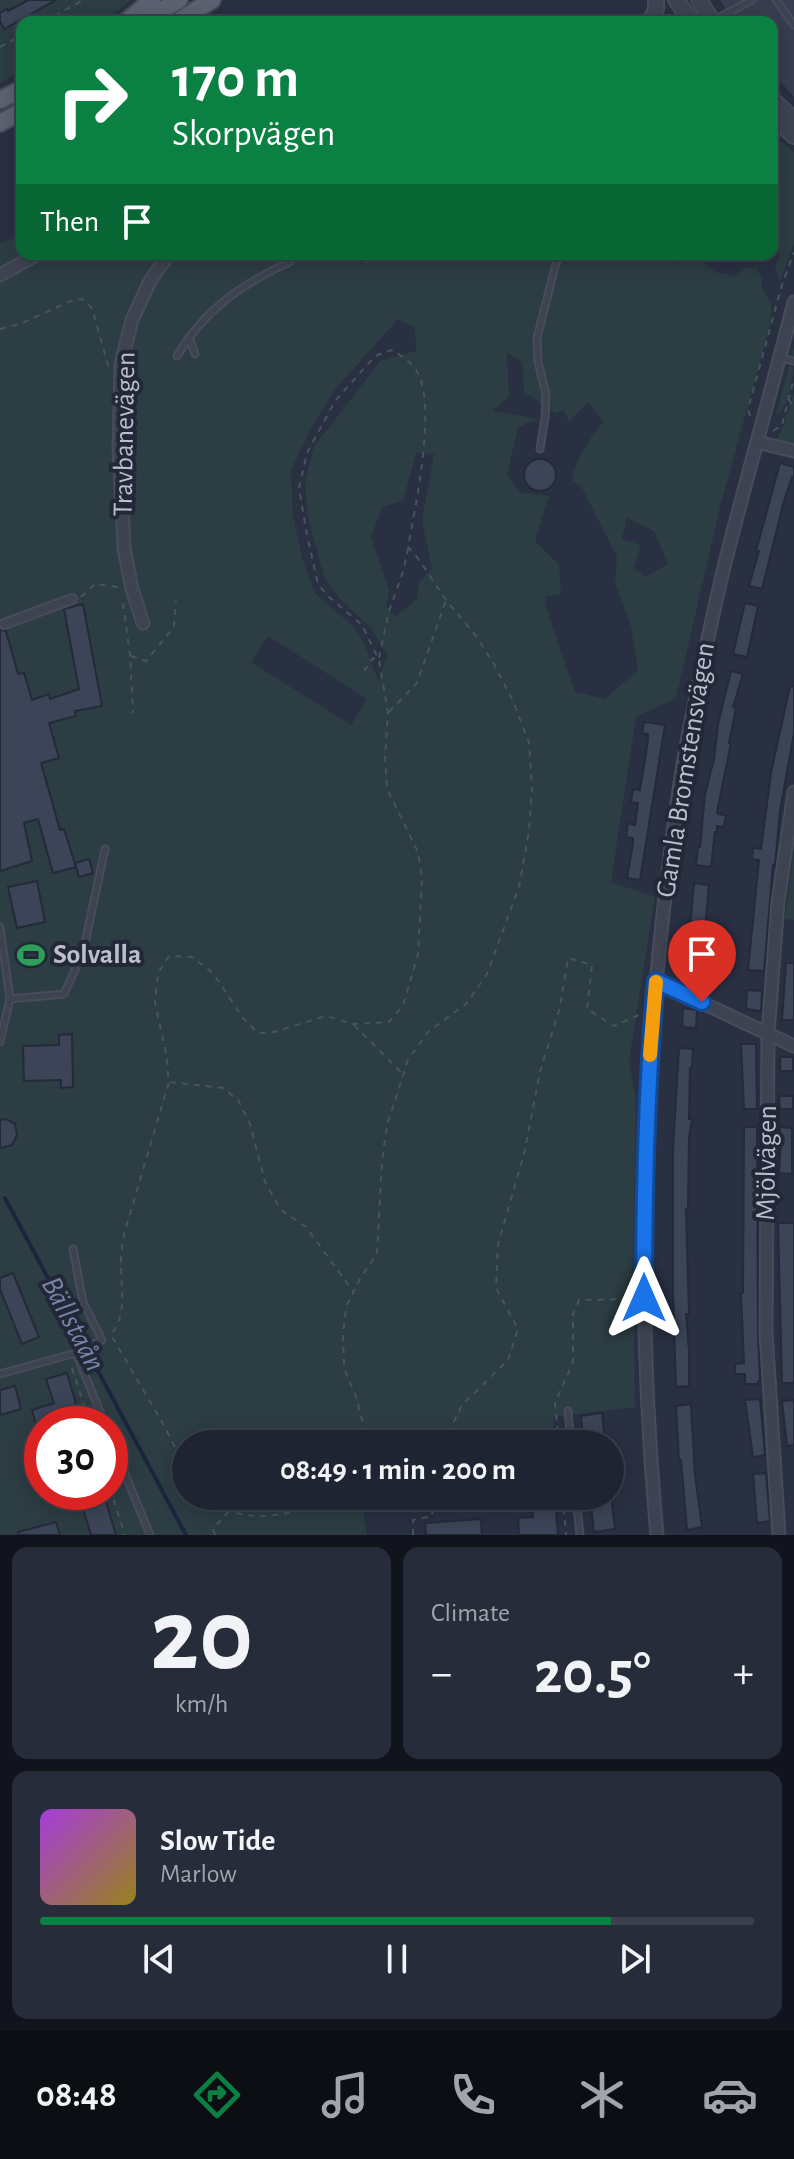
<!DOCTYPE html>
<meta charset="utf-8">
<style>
:root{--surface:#1f2432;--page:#272c3a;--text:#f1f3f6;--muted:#a1a4ac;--line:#3c414d;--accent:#0b8043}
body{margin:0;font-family:"Alegreya Sans",sans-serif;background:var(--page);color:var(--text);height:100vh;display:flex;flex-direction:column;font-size:30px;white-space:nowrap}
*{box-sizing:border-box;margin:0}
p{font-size:26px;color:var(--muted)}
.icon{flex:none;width:44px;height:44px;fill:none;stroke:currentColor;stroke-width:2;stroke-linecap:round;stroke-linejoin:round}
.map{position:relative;height:1535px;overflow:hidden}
.sheet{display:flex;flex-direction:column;gap:12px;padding:12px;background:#11141c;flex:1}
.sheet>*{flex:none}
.guide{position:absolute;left:16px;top:16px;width:762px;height:244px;border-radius:16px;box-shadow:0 4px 20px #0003,0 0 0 2px var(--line);background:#0b8043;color:#fff;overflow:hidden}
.speed{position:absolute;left:24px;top:1406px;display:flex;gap:16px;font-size:40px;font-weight:700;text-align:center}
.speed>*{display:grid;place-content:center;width:104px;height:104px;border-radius:50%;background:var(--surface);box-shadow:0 4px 20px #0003,0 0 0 2px var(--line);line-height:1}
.speed .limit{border:12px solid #d22;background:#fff;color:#111}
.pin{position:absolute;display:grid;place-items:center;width:68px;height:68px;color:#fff;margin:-82px -34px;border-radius:50% 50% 50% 0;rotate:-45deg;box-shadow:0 0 8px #0007}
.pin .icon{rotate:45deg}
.me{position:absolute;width:88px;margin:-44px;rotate:0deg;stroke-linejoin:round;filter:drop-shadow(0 0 6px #0008)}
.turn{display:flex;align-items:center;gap:28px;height:168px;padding:0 24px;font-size:36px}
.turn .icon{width:104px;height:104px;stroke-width:2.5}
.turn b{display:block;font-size:56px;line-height:68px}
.then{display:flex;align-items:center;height:76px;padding:0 24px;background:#0003;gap:16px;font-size:30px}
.big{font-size:60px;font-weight:700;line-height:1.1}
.sheet .card{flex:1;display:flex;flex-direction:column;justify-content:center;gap:12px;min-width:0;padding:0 28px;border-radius:16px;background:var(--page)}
.sheet .dial{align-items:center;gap:0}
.dial b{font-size:104px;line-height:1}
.song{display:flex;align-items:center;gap:24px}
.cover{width:96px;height:96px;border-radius:12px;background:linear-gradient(135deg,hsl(280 70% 55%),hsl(50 70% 35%))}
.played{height:8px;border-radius:4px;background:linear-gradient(90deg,var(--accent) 80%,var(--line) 80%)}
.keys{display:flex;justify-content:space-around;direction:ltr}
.heat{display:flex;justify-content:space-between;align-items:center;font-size:44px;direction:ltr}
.sheet .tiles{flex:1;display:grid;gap:12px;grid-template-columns:1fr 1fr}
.card:last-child{grid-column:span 2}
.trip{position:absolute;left:172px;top:1430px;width:452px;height:80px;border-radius:40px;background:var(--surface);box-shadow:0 4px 20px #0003,0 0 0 2px var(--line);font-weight:700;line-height:80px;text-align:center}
.tab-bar{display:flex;height:128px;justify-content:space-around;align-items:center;background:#0c0e14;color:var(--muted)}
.tab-bar .icon{width:56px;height:56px}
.tab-bar .current{color:var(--accent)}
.tab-bar b{font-size:36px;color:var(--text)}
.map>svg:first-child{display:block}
.airport{fill:#383d4f}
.green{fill:#2c3d43;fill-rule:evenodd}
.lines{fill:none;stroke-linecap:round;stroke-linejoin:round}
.stream{stroke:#1c2540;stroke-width:4}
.building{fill:#3c4458;stroke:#242a39;stroke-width:2}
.service-casing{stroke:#474c5b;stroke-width:9}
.pedestrian-casing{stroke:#474c5b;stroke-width:12}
.minor-casing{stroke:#474c5b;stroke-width:15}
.tertiary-casing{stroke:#474c5b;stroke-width:18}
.primary-casing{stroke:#474c5b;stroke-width:20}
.path{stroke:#45565b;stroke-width:2;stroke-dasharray:6 6;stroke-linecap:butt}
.service{stroke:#3e4352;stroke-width:5}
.pedestrian{stroke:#3e4352;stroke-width:8}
.minor{stroke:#3e4352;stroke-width:11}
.tertiary{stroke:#3e4352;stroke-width:14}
.primary{stroke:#5c6272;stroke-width:16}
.route-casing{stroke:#114b97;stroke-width:20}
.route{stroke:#1a73e8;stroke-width:14}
.slow{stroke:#f59e0b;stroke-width:14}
.labels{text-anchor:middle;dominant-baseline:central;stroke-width:8;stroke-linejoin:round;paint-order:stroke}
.street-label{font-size:28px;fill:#bbbfcc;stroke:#222837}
.poi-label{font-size:28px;font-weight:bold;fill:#bbbfcc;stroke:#222837;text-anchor:start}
.water-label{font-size:30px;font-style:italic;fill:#7784a8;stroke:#222837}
</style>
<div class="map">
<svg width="794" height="1535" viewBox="0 0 794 1535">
<rect width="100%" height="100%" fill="#293042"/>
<polygon class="airport" points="720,0 794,0 794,97 772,72 772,22 734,22"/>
<g class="green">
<polygon points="0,0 132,0 101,22 22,22 22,71 0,83"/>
<polygon points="772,134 794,152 794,244 781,278 779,280 775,268 779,257 778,238 772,220"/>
<path d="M22,234V254H660L678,264L686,254H694L714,271L734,276L746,268L756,267L761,277L762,288L771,303V321L720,507L676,698L636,717L611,882L655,897L629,1061L636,1103L633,1294L635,1407L553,1417V1444H186V1496H396L363,1507L367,1535H0V244ZM398,319L415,328L416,351L380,361L314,447L305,481L307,513L324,577L342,601L371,628L387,655L378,681L364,643L353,626L315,593L302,558L293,515L291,470L311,428L337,387ZM507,352L522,362L524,392L556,413L564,410L569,422L588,402L603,422C591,436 575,461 572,480L582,488L617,557L615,582L631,627L638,670L605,699L575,692L547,610L545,597L561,594L559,565L535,541L549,496L520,492L507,475L518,427L539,419L492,411L509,397ZM416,453L434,454L422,520L432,569L419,582L417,599L395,617L386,606L389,590L371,537L382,507L403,501ZM627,518L654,531L668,564L645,577L634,568L641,545L622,539ZM268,636L367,699L351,725L251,662ZM42,1424H110V1492H42Z"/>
<path d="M794,347C794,366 793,402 776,415Z"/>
<polygon points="794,394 794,446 776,441 784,425"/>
<polygon points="794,848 794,920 785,919"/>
</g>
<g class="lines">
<polyline class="stream" points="5,1198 186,1535"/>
</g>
<g class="building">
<polygon points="28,0 56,0 4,29 0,21 0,13 7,9 8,11"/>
<circle cx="540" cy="475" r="16"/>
<polygon points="780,463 794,467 794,477 792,477 784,501 762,589 749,586 759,551 756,551"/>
<polygon points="745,603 758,606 747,657 733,654"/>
<polygon points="83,604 102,706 75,711 76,716 49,723 59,758 41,763 60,830 64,829 76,867 53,873 38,819 24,823 32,861 0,871 0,630 6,631 18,674 24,673 32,700 49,694 50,699 79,689 64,609"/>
<polygon points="731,671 743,674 733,707 736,708 729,743 731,743 717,812 718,814 726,815 724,827 717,826 717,832 715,832 711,867 696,865 698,847 700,847 705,794 714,759 718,724"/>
<polygon points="790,686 794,686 794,733 780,811 775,865 773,865 764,971 748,970 759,860 752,859 753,848 761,849 771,773"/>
<polygon points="644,722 665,725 640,880 627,878 633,844 633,838 626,837 628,823 635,825 638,803 631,802 633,789 640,790 648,740 648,734 642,733"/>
<polygon points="89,859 93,873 79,877 75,863"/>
<polygon points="37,881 45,922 17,928 8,887"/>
<polygon points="694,883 709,885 701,973 686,971"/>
<polygon points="786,963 794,963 794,1020 782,1020"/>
<polygon points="747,990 762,991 761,1011 746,1009"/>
<polygon points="683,1008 697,1010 696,1028 682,1027"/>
<polygon points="72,1034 73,1087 61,1088 61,1080 24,1081 23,1046 59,1045 59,1035"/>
<polygon points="741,1044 756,1044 757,1109 744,1109"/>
<polygon points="679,1048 693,1049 692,1068 690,1068 689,1119 692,1119 689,1138 688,1209 686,1209 689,1314 686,1314 689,1350 689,1386 676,1387 673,1295 673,1147"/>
<rect x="780" y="1057" width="13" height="14"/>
<polygon points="779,1096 793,1096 793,1109 780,1109"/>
<polygon points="6,1119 15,1124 17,1135 12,1145 0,1148 0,1120"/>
<polygon points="744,1127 757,1127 758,1332 760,1381 758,1382 758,1384 745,1384 745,1374 735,1374 735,1364 744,1363 741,1293 743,1293"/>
<polygon points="780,1127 792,1128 792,1174 779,1173 781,1141 779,1141"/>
<polygon points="778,1223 794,1223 794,1383 782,1383"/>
<polygon points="13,1273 39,1337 22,1344 0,1289 0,1278"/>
<polygon points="67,1373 82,1424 36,1424 32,1410 54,1403 46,1379"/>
<polygon points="15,1386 21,1409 0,1415 0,1390"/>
<polygon points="760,1399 765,1455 753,1457 745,1400"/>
<polygon points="794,1400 794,1445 787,1446 782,1401"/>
<polygon points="691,1404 695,1475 702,1527 687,1530 681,1460 679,1460 676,1406"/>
<polygon points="602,1413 605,1444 584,1444 581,1416"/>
<polygon points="766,1473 770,1521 757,1523 753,1474"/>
<polygon points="56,1492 103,1492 116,1535 91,1535 81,1502 61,1508"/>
<polygon points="532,1496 555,1496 558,1535 519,1535 518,1518 533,1517"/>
<polygon points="590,1496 611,1496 615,1529 594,1532"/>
<polygon points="481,1519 482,1535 426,1535 425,1523"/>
<polygon points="56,1522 60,1535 19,1535 18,1532"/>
</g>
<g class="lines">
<g class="service-casing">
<g id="service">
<polyline points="776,0 794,25"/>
<polyline points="714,20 752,0"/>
<polyline points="189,337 195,354"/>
<path d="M177,356C203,311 243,283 290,262"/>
<polyline points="781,358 794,361"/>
<polyline points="540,449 545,418 546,394 538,362 537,338 556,263 562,254"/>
<polyline points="0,927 10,999 0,1042"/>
<polyline points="10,999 64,994 83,952 105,849"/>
<polyline points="76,1353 105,1424"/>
<polyline points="0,1374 76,1353 102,1340 83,1302 73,1249"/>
<polyline points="568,1411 571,1444"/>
<polyline points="110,1437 150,1535"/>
<polyline points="576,1496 580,1535"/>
</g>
</g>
<g class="pedestrian-casing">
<polyline id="pedestrian" points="4,624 72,599"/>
</g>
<g class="minor-casing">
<g id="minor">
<polyline points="0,275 38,254"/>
<polyline points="757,442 794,451"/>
<polyline points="143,623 132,589 124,548 119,448 121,364 132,320 150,281 169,254"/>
<polyline points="656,981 794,1046"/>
<path d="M657,1535C639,1341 640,1146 659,952C666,884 674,815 686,747C698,685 710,624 725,563C747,476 772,389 794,302"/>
<polyline points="779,1535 766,1332 768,1034 778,902 794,792"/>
</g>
</g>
<g class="tertiary-casing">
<g id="tertiary">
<polyline points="676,0 692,22"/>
<polyline points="699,0 713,22"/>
<polyline points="650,22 656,9 656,0"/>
<polyline points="772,99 794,120"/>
<polyline points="772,116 794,136"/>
</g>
</g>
<g class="primary-casing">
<g id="primary">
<polyline points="126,22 152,0"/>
<polyline points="142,22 179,0"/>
<polyline points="177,22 212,0"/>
<polyline points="0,100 22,89"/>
<polyline points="0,123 22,111"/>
</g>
</g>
<g class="path">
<polyline points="44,22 83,0"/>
<polyline points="0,47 22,35"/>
<polyline points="366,263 371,254"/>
<polyline points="0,329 20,324 73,300 82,299 92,308 109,369"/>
<polyline points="789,399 794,409"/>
<polyline points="750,416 748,409 782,285 794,252"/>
<polyline points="773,431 782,425 794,378"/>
<polyline points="81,597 95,584 118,587"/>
<polyline points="123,603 130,655 133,713"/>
<polyline points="131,656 146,661 174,627 176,601"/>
<polyline points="379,658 389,611 403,572 408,549"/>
<polyline points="364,671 373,658 378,660"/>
<polyline points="389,712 417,683 446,600"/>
<polyline points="354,1025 403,1074"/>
<polyline points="170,1082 223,1088 238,1100 250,1124 265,1182 281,1210 306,1227 353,1291"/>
<polyline points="72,1368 90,1424"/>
<polyline points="443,1444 462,1405 508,1360 518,1329 496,1288 498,1244 524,1154 540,1072 560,1007 568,958 592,965 587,1009 614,1026 641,1014"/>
<polyline points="559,1444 555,1403 573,1362 573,1314 579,1300 631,1299"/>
<path d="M186,1468L162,1422L111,1335C129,1310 120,1288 121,1260C121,1251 123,1242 124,1234L169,1082L166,1053L155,1003L158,973L169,956L192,957L213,973L243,1018L258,1033L274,1032L326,1016L353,1024L389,1022L403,1006L418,954L422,878L418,852L387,789L385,757L388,713L379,660L362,625L329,597L318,584L307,535L299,488L307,453L335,401L375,356L392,350C401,355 410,362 416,370C438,402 415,509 408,547L420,561L446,600L476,636L494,664L513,701L529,743L532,787L529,831L519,887L487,974L467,1003L428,1032L408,1060L387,1125L382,1161L377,1254L361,1277L346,1307L343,1336L344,1368L356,1397L364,1427L365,1444"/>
<polyline points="110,1488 125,1535"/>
<path d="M205,1496C228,1520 274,1520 302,1508C310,1505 318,1500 325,1496"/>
<polyline points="563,1496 566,1535"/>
<polyline points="215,1535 213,1529 229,1511"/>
<polyline points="413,1535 413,1520 432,1516 433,1496"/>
</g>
<use href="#service" class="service"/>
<use href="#pedestrian" class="pedestrian"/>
<use href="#minor" class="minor"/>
<use href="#tertiary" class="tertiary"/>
<use href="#primary" class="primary"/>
</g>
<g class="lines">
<g class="route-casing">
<path id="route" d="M644,1298C644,1192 646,1087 656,981L702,1002"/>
</g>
<use href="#route" class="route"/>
<polyline class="slow" points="650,1055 656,982"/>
</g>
<defs>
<g id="stadium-bare" transform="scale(2.16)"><path d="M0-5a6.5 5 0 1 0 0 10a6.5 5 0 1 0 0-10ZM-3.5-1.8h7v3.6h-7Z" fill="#2e9e5b" stroke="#222837" stroke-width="2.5" paint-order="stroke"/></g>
</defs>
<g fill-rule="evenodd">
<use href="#stadium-bare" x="31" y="955"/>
</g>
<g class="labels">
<g class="street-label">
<text transform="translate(125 434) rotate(-89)">Travbanevägen</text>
<text transform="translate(686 770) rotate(-81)">Gamla Bromstensvägen</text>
<text transform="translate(767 1163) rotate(-89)">Mjölvägen</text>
</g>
<g class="poi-label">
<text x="53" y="955">Solvalla</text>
</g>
<g class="water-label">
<text transform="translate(73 1324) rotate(62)">Bällstaån</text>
</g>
</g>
</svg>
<div class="speed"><div class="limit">30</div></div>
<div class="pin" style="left:702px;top:1002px;background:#d93025"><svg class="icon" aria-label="arrive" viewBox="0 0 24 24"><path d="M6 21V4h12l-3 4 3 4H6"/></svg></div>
<svg class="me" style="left:644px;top:1298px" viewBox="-20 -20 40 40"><path d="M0-17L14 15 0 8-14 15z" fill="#1a73e8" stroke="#fff" stroke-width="4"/></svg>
<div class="trip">08:49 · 1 min · 200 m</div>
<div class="guide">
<div class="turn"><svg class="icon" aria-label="right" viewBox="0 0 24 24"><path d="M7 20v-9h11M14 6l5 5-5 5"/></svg><div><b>170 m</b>Skorpvägen</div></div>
<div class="then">Then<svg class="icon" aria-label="arrive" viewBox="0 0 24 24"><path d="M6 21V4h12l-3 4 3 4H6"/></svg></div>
</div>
</div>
<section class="sheet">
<div class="tiles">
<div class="card dial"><b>20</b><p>km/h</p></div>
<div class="card"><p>Climate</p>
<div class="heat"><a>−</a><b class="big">20.5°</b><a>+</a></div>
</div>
<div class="card">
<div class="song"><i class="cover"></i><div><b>Slow Tide</b><p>Marlow</p></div></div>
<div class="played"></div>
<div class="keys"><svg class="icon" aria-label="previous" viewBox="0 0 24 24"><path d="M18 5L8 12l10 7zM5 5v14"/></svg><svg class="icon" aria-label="pause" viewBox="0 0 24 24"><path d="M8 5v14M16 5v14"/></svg><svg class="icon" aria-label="next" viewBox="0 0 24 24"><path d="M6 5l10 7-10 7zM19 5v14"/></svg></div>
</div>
</div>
</section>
<nav class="tab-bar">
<b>08:48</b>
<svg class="icon current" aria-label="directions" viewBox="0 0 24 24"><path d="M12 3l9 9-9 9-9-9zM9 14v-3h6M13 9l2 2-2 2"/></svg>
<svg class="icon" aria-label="music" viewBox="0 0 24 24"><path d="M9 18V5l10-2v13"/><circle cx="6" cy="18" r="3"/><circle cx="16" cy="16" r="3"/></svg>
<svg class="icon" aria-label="phone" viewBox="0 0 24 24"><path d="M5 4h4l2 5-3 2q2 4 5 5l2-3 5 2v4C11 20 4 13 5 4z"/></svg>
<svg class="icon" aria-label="climate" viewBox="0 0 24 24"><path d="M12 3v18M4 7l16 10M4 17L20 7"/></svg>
<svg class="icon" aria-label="car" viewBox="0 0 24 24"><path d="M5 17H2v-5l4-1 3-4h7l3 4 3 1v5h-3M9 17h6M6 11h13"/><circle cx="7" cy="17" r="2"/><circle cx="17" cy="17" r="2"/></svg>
</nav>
